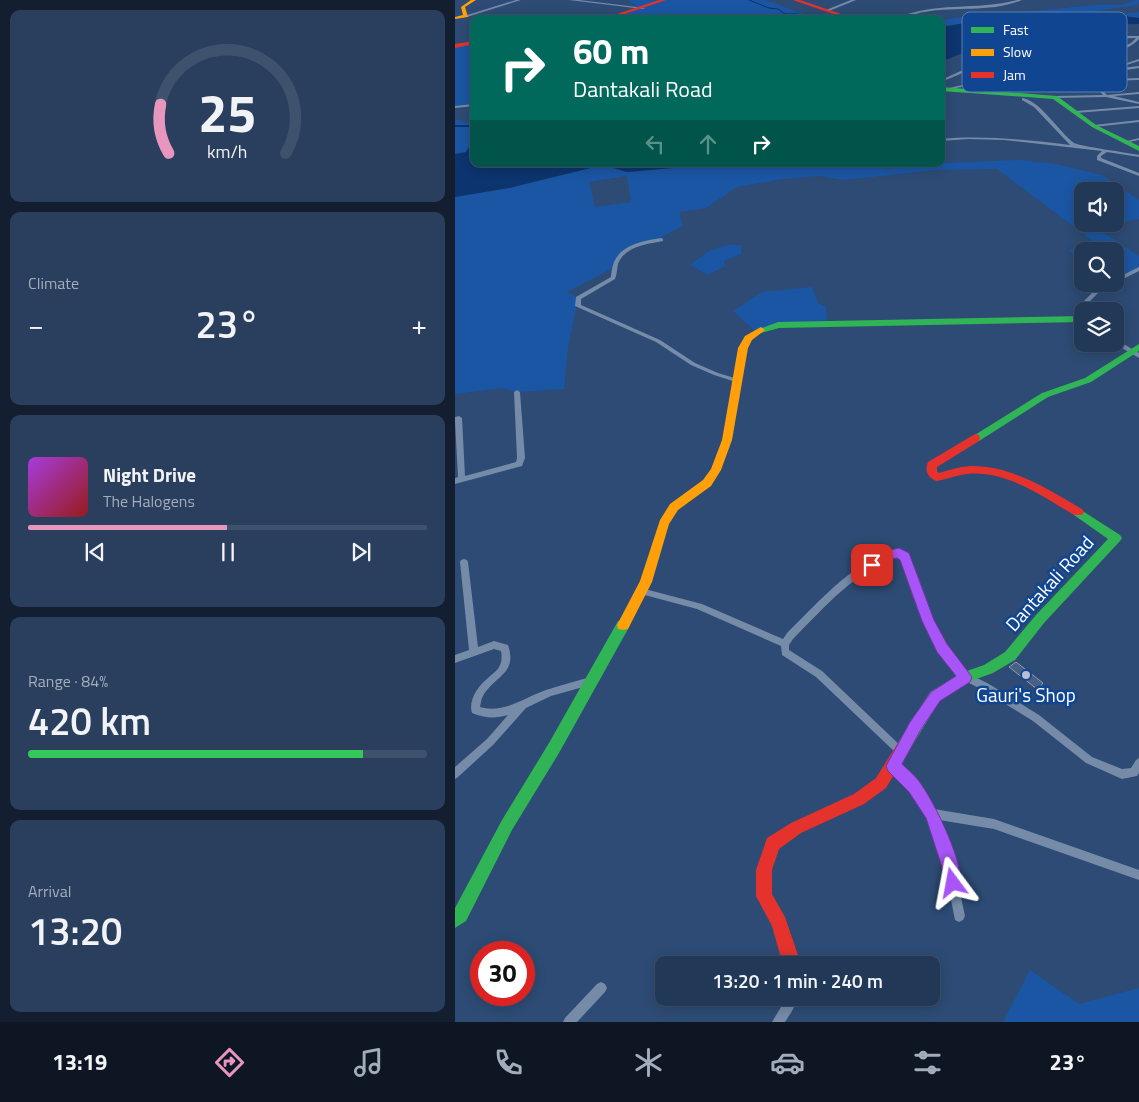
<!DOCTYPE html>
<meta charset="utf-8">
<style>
:root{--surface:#223857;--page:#2a3f5d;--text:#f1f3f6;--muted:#a2acba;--line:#3f526d;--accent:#e797bd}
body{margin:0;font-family:"Titillium Web",sans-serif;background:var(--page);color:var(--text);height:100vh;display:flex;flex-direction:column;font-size:19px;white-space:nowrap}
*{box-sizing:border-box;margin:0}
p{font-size:16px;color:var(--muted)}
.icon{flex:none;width:28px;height:28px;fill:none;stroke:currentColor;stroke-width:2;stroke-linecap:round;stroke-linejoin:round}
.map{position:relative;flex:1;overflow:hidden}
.side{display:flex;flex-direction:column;gap:10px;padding:10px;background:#131f30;width:455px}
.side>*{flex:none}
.banner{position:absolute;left:15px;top:15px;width:475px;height:152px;border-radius:10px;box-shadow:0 2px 12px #0003,0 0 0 1px var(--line);background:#00695c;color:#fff;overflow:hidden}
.fabs{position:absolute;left:619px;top:182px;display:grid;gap:10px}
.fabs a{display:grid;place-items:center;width:50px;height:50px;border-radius:10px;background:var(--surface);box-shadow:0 2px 12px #0003,0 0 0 1px var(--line);font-size:25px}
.speed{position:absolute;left:15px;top:941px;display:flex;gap:10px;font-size:25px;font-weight:700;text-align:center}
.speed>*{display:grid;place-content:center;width:65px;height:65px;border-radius:50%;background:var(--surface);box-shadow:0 2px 12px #0003,0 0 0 1px var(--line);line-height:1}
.speed .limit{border:8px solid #d22;background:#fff;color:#111}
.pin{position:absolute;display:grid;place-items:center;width:42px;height:42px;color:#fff;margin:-21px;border-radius:10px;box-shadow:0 2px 8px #0006}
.me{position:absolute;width:55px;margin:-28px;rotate:347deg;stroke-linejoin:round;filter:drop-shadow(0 0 4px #0008)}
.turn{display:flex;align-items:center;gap:18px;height:105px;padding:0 20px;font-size:22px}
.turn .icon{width:65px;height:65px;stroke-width:2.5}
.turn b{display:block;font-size:35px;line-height:42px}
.lanes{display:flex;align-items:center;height:48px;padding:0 20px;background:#0003;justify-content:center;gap:25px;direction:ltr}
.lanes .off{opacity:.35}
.big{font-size:38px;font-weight:600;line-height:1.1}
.side .widget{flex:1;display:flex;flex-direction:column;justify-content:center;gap:8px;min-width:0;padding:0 18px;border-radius:10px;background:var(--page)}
.side .dial{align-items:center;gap:0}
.dial svg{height:130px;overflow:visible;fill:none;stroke:var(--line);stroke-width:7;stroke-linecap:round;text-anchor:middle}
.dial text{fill:var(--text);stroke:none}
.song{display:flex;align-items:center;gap:15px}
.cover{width:60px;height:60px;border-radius:8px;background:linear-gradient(135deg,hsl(280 70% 55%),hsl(0 70% 35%))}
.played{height:5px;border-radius:2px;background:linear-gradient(90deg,var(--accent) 50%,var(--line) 50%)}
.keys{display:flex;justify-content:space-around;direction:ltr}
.heat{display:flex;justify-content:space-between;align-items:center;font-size:28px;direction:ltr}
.charge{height:8px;border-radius:4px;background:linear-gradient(90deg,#34c759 84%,var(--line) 0)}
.trip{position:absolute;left:200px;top:956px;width:285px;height:50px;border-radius:10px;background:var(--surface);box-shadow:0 2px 12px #0003,0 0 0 1px var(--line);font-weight:600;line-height:50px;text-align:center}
.tab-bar{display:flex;height:80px;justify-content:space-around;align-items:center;background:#0e1623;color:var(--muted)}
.tab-bar .icon{width:35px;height:35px}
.tab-bar .current{color:var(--accent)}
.tab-bar b{font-size:22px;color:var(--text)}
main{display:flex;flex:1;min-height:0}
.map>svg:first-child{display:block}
.green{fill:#1b56a4;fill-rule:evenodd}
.water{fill:#0c346e}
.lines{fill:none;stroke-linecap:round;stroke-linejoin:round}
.stream-far1{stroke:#0c346e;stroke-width:1}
.stream{stroke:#0c346e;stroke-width:2}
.building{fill:#496082;stroke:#8a9cb5}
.street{fill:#758ba7;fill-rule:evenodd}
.fast{fill:#30b455;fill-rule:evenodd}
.slow{fill:#ff9f0a;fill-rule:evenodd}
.jam{fill:#e5322d;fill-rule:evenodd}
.route{fill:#a855f7;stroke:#6d37a1}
.poi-dot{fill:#b6c0ce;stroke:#104691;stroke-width:2}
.labels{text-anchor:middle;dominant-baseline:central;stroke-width:5;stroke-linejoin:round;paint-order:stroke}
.street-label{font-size:19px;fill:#fff;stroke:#104691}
.poi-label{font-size:19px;fill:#fff;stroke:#104691}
.key{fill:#104691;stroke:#587eb2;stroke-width:1}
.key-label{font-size:14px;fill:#fff}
</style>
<main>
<section class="side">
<div class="widget dial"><svg viewBox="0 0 100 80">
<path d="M14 69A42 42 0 1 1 86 69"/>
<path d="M14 69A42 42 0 0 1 9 39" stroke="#e797bd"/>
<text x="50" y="56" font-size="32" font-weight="700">25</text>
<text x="50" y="72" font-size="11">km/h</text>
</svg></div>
<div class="widget"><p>Climate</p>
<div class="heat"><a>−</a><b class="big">23°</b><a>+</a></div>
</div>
<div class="widget">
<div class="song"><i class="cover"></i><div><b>Night Drive</b><p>The Halogens</p></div></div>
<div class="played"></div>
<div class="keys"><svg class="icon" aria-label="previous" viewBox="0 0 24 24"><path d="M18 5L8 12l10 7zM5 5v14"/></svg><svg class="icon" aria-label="pause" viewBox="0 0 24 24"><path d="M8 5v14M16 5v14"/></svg><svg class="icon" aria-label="next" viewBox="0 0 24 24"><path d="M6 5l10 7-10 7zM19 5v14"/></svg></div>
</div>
<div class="widget"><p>Range · 84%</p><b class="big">420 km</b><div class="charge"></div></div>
<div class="widget"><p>Arrival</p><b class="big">13:20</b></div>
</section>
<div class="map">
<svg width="684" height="1022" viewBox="0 0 684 1022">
<rect width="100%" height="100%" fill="#2d4b74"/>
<g class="green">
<polygon points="173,0 310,0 363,19 149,19 187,7 182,7"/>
<path d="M681,0H684L683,5L639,11L669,14L684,12V18C668,17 651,12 635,12C585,10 535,18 486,27V20L501,18L642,5H667Z"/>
<polygon points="19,42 19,105 0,107 0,46"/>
<polygon points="0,119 19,126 19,141 12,152 0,154"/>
<path d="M565,160L601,164L647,175L684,200V219L660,223V191H628V224H656L640,227L684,256V269L660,281V251H628L627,270L614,249L646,247L542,169L482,170L388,180L364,176L328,179L282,187L251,208L224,212L228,226L203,239L182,245L167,255L160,267L112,292L123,298L113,347L109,389L62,392L47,388L0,394V197L54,188L148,165L172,172L218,168L247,164H427L431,169L463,166V164ZM172,176L176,202L140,207L134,182Z"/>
<polygon points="273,245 286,245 286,254 269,261 270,266 253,275 235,265 254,251"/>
<polygon points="357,287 363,303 371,307 372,324 323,325 301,332 278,311 307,292"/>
<polygon points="575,970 624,1004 684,988 684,1022 548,1022"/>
</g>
<g class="water">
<polygon points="623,12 637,12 684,18 684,24 613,25 589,27 517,49 486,62 486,27 548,17"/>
<polygon points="19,141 19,164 247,164 218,168 172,172 148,165 54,188 0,197 0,154 12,152"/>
</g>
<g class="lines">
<polyline class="stream-far1" points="294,0 314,8 323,9 330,14 343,14 355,19"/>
<g class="stream">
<polyline points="0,126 19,126"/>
<polyline points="10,155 19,141"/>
</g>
</g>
<polygon class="building" points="561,662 588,683 583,690 554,667"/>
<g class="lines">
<g class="street">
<polygon points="61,0 66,0 12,17 9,16"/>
<polygon points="114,0 124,0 190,8 188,9"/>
<polygon points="396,0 401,0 374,11 371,10"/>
<path d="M562,0H567C536,13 502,6 470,12C460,13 450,19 440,19C478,1 522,11 562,0Z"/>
<path d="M623,28L624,30L614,33L635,40L660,32L672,34V36H684V39C671,52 645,60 628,65L640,71L684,66V68L678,69L643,73L655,79L684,78V80L654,81L624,66L552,86L518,91L516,90L552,84L640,59L676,43L681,38C665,37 655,45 642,51C630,57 618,61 605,64C568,75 530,82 492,90L490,89L603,63L639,50L659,40L670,36L660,34L638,42V43L510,72L486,82V80L508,70L632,41L611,34L567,51L511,64L509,63L565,49Z"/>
<polygon points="684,59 684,61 662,68 660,67"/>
<polygon points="643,86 652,95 684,92 684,94 659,96 684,102 684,104 651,97 600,98 598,97 600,96 648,95 641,87"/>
<path d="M567,98C586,101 603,131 619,143C623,146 675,153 684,155V157L652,152L646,156V158L684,173V176L642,160V156L647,151L549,140L513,139L486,141V139C530,135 572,140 615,145L579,107L567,100Z"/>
<polygon points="19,104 19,106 0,108 0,106"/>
<polygon points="684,106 684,108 621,113 619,112 621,111"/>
<polygon points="684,120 684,122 639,127 637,126 639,125"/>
<polygon points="684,138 684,140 670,143 668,142"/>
<path d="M206,238L208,239V241C192,244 170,246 163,264C162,269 162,274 160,279L126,299V305L205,340L240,363L263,373L283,379V381L281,382L259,375L236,365L201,342L120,306L121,297L156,277C156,273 157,269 158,265C164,245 188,241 206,238Z"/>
<polygon points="684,267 684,271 660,283 660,279"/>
<polygon points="650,284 657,284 648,288 633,303 638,311 632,311 627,303 644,286"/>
<polygon points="660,339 684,353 684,358 660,344"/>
<polygon points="62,390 65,392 70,458 67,466 0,484 0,478 3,477 0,422 0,417 4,416 7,418 10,476 61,462 62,458 59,392"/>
<path d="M444,550L453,555L454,557L477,620L490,645L514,674L534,684L584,715L637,757L667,769L676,768L681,760L684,758V773L682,776L667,779L631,763L578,721L528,690L508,680L484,651L470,624L447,559L443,556C400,571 370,607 338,639L334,645V650L367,671L448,748L450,751L448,754L445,756L442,754L361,677L327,655L326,646L242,609L186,594L183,593L182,591L183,589L186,588L247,604L328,639L332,633C360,606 388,572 425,556C431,554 438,552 444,550Z"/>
<path d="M9,559L12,560L13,562L23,647L39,641L53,645C63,674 39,676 28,696C26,699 26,703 25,707C49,714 70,697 91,690C106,685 121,681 136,677L139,678L140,681L139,684L96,696L71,708L38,745L3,777L0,779V767L32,739L53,715C40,719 29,718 17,713C13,700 23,686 33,678C37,674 42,671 44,667C47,662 47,656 46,651L39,649L0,663V655L14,650L5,562L6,560Z"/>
<path d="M438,761L441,763L464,784L479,809L539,819L684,870V880L539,829L484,820C497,851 503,883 510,916L508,920L504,922L500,920L489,865L484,849L474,821L456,792L435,769L433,766L435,763Z"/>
<polygon points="146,982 150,984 152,988 150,992 122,1022 108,1022 110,1018 142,984"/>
<path d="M329,998H341C341,1007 335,1014 330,1022H317L329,1002Z"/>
</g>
<g class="fast">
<polygon points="486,87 602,96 641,125 684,146 684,151 637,127 598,99 486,91"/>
<polygon points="628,316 628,322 324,328 306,333 302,330 323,322"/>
<polygon points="684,344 684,351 636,382 593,397 524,441 516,441 515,438 587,393 630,378"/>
<polygon points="623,508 665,535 667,538 665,541 589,623 560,660 538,673 516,681 485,700 454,751 449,753 444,751 442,746 444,741 475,692 506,673 529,665 550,652 581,615 653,539 619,515 617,512 619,509"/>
<polygon points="168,620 173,621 174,625 173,629 104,753 57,830 11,921 0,928 0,908 47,820 94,743 163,621"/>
</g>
<g class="slow">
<polygon points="16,0 21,0 10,7 13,17 0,19 0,17 8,15 6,7"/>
<polygon points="306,327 310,330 297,340 293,348 277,440 266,470 256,486 223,510 214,524 197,582 173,629 168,630 163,629 162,625 185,581 205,520 215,504 248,480 256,469 267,440 283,348 290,336"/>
</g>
<g class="jam">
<polygon points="204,0 211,0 155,19 147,19"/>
<polygon points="338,0 345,0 401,19 393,19"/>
<polygon points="19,41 19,44 0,48 0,44"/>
<path d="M520,434L524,435L525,438L524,441L482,467V471L484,473C494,470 504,467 515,466C556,465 593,489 627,509L629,512L627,515H619C587,496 551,470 512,474C502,475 492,479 482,481C473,478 469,471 473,462Z"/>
<polygon points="449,739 454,741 456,746 431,788 409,804 346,833 324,849 317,870 317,894 330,917 344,958 344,965 326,965 326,958 317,926 301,896 301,870 312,838 336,823 399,794 421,778 444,741"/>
</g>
</g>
<path class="route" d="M444,548L454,553L479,620L492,644L517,677L515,682L485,701L465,731L447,764C453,770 461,776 466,784C479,802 513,869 504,889L498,891L493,889L487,867L471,818L454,792L433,771L431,766L455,722L476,692L501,676L482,652L467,621L445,560L442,558L433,560L417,569L413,568L411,565C417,553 432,551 444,548Z"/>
<circle class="poi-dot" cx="571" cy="675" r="5"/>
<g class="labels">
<g class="street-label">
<text transform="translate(594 583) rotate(-48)">Dantakali Road</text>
</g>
<g class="poi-label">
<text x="571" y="694">Gauri's Shop</text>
</g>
</g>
<rect x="507" y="12" width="165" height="80" rx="8" class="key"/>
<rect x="516" y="27" width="23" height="6" fill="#30b455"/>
<rect x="516" y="49" width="23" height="7" fill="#ff9f0a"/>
<rect x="516" y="72" width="23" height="6" fill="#e5322d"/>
<g class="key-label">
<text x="548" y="35">Fast</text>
<text x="548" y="57">Slow</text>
<text x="548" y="80">Jam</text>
</g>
</svg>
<div class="fabs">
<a><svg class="icon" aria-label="sound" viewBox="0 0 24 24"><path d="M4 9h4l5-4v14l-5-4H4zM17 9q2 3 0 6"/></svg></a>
<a><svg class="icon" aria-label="search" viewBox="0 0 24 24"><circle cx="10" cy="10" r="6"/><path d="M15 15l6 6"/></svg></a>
<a><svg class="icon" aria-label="layers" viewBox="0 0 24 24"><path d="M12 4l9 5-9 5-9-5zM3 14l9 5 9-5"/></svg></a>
</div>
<div class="speed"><div class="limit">30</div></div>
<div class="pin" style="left:417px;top:565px;background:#d93025"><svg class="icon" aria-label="arrive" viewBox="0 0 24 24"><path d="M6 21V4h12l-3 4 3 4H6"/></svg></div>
<svg class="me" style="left:498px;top:883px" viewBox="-20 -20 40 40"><path d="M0-17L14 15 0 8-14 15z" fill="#a855f7" stroke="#fff" stroke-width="4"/></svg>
<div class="trip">13:20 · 1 min · 240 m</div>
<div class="banner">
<div class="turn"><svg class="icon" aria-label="right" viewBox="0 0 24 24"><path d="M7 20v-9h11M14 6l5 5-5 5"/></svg><div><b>60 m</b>Dantakali Road</div></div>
<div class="lanes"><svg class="icon off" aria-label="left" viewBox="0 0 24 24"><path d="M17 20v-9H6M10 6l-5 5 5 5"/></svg><svg class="icon off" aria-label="ahead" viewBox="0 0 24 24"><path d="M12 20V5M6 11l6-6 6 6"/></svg><svg class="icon" aria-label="right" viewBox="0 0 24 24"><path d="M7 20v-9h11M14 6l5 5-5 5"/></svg></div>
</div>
</div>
</main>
<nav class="tab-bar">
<b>13:19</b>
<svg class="icon current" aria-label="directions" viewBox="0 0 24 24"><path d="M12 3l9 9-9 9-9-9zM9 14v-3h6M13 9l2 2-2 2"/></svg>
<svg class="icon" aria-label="music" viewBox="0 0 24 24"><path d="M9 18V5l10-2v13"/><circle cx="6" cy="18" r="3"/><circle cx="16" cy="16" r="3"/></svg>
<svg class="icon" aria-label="phone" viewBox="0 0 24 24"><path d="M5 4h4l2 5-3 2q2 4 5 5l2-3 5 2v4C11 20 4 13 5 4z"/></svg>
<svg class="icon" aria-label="climate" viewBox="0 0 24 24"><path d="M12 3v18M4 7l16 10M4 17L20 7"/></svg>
<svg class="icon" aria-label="car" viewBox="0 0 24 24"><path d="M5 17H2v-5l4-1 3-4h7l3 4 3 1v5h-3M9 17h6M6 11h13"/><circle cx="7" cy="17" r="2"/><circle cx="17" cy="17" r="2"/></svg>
<svg class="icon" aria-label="filters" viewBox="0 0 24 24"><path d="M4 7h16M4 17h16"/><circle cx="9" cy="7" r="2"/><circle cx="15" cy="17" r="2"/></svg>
<b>23°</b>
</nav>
